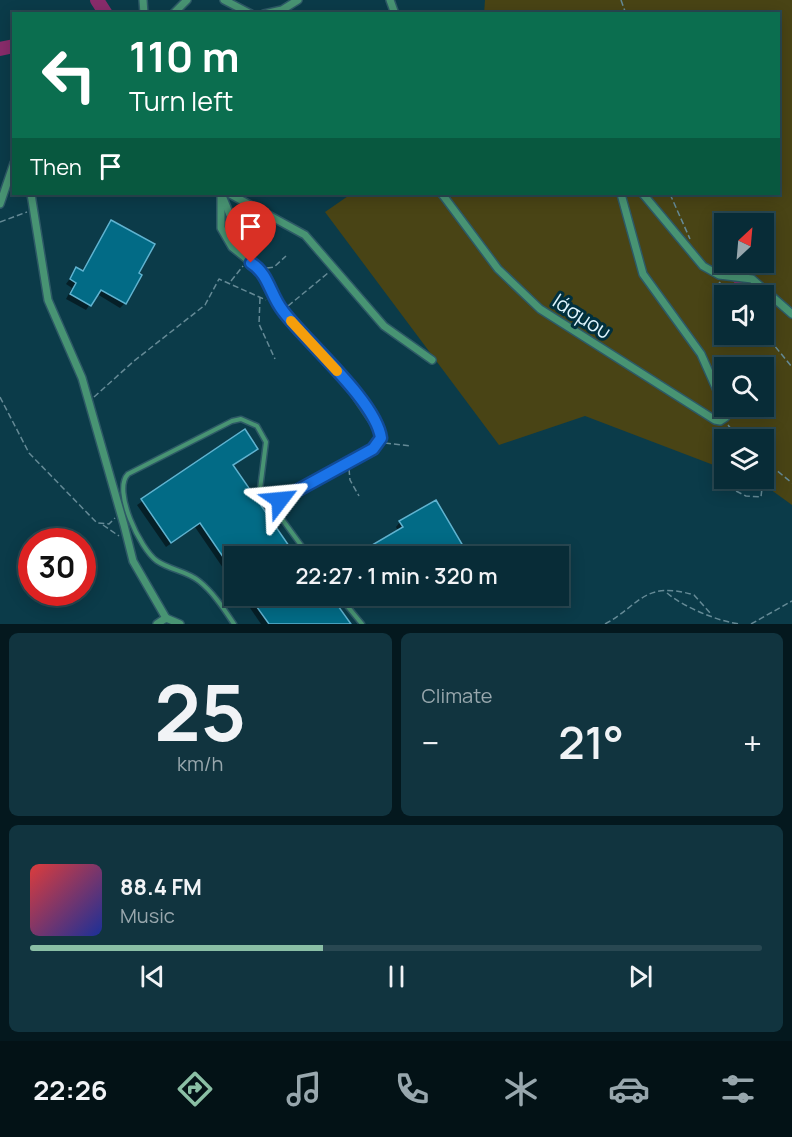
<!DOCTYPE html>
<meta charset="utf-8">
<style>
:root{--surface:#082c37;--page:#11343f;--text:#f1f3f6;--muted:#98a7ad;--line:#294852;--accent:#8abfa5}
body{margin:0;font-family:Manrope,sans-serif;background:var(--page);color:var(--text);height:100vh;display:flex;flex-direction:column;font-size:22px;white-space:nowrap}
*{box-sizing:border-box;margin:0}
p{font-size:20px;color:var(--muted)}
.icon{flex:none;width:33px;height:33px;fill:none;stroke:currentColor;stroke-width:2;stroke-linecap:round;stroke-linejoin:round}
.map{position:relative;height:624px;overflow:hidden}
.panel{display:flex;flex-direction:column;gap:9px;padding:9px;background:#04181e;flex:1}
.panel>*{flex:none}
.hud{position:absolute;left:12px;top:12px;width:768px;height:183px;border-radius:0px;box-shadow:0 3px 15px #0003,0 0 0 2px var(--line);background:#0b6e4f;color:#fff;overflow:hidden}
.needle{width:39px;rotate:26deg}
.buttons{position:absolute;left:714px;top:213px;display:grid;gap:12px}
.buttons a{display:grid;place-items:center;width:60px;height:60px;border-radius:0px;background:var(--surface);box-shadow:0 3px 15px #0003,0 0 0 2px var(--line);font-size:30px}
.speed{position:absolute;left:18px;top:528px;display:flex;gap:12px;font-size:30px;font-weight:700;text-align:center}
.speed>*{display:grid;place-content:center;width:78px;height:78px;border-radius:50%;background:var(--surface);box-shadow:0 3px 15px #0003,0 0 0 2px var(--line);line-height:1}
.speed .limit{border:9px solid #d22;background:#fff;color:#111}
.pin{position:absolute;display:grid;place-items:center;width:51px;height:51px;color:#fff;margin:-62px -26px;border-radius:50% 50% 50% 0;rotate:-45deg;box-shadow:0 0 6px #0007}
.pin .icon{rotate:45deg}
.me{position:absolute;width:66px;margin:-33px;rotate:61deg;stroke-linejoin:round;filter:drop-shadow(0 0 4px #0008)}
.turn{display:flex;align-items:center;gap:21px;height:126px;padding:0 18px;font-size:27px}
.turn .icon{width:78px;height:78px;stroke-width:2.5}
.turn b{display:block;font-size:42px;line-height:51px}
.then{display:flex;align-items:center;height:57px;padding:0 18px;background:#0003;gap:12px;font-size:22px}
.big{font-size:45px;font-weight:600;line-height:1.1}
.panel .card{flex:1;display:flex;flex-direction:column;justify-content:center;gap:9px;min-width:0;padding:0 21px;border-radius:9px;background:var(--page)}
.panel .dial{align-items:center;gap:0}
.dial b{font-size:78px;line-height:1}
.song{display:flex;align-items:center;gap:18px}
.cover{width:72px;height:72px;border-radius:9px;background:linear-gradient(135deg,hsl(0 70% 55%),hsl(230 70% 35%))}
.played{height:6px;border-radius:3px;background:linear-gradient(90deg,var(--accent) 40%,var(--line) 40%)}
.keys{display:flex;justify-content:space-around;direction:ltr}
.heat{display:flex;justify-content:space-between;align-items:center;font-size:33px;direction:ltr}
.panel .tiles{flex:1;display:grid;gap:9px;grid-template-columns:1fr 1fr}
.card:last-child{grid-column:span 2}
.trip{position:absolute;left:224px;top:546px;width:345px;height:60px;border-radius:0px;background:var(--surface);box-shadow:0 3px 15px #0003,0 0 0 2px var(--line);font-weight:600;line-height:60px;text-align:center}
.tab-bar{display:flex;height:96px;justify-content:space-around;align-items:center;background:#031216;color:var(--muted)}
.tab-bar .icon{width:42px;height:42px}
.tab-bar .on{color:var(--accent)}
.tab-bar b{font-size:27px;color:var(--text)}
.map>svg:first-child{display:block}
.green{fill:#494415;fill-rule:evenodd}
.shadow{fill:#0007}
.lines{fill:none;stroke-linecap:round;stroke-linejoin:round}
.canal{stroke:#892c6b;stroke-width:8}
.river{stroke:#892c6b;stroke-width:14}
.building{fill:#026b86;stroke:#60b3d0;stroke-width:1.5}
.lane-casing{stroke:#2d5966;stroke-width:7}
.street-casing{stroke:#2d5966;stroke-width:10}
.path{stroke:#658a96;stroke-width:1.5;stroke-dasharray:6 3;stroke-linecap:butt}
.lane{stroke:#489473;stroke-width:4}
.street{stroke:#489473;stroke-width:7}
.route-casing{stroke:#114b97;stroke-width:15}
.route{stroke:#1a73e8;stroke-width:10}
.slow{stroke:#f59e0b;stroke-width:10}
.labels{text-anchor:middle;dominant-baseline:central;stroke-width:6;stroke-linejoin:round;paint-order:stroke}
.street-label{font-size:20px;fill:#ddf4fd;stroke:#00303e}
</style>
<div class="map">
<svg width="792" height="624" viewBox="0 0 792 624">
<rect width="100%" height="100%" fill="#0b3b49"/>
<path class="green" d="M485,0H792V505L763,484L748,479L764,478V440H724V469L585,416L499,445L325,212L351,194H778V14H484ZM724,224H764V262H724ZM724,296H764V334H724ZM724,368H764V406H724Z"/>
<g class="shadow">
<polygon points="112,222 137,274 125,303 120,308 97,294 86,310 66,299 72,288 66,284 77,269 81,272"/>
<polygon points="244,431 252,453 232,466 294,556 234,556 234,584 195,527 166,547 137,505"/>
<polygon points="435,502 467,556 365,556 363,554 368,549 398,531 396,527 400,522"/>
<polygon points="242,596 329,596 349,624 261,624"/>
<polygon points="388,596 400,596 391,601"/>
</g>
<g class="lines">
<polyline class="canal" points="726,267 738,281"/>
<g class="river">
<polyline points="97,0 106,14"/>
<polyline points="0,49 14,46"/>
</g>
</g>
<g class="building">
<polygon points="111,220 155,244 139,273 142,275 126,304 101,290 91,306 70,294 76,283 70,279 76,267 83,271"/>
<polygon points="245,429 258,449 233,465 296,556 234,556 234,573 200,523 171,543 141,499"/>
<polygon points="436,500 469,556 372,556 367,548 403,527 399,521"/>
<polygon points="249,596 331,596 351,624 269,624"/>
</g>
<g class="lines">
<g class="lane-casing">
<g id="lane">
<polyline points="339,596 362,624"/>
<path d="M234,624C224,609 213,592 199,581C187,571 170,570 157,561C140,549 112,490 128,474L232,421L241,419L257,426L266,442L260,489L309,556"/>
</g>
</g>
<g class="street-casing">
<g id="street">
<polyline points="143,0 144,14"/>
<polyline points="224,0 251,14"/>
<polyline points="390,0 395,14"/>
<polyline points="173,14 187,0"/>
<polyline points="264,14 282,10 298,0"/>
<polyline points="31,194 48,300 82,378 124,525 133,561 166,618"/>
<polyline points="221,194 221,228 232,247 263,272 276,303 345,380 380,432 380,441 373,449 280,500"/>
<polyline points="230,194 305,235 384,326 432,360"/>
<polyline points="442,194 498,269 540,309 715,420 720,421 726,417 725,406"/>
<polyline points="621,194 643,274 701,354 724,406"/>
<polyline points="643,194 703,266 719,275 752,279 792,314"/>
<polyline points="223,198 237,232"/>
<polyline points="0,204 14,163"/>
<polyline points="157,624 166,618 180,624"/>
</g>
</g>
<g class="path">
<polyline points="621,0 626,14"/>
<polyline points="670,194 690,239"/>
<polyline points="0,222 27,212"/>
<polyline points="267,268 274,267 286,256"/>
<polyline points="231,281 243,266"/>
<polyline points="719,282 734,296"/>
<polyline points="260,298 259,324 275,359"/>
<polyline points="288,306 328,273"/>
<polyline points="764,333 792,367"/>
<polyline points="0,397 29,453 97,523 109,524 115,518"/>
<polyline points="94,397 134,361 205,305 219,279 266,300"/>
<polyline points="728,425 740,440"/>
<polyline points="385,443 411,446"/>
<polyline points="764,460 792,483"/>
<polyline points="349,469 350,480 359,496"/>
<polyline points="728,487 746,496 761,497 762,488 756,478"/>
<polyline points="103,525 119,536"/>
<path d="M667,593C683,607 720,622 740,624"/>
<path d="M605,624C640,605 644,580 694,595L712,615"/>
<polyline points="751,624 792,601"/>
</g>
<use href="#lane" class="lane"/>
<use href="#street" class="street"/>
</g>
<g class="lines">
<g class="route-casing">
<path id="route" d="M251,263C269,274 270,295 283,311C306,342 376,401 381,438L373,449L280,500"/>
</g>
<use href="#route" class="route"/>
<polyline class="slow" points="291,321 337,371"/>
</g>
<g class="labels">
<g class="street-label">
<text transform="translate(582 316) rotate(33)">Ιάσμου</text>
</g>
</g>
</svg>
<div class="buttons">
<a><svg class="needle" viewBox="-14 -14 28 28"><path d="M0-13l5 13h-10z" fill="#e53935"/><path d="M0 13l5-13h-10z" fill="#98a7ad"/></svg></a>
<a><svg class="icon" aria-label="sound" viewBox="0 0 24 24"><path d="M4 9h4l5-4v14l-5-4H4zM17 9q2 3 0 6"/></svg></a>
<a><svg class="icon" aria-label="search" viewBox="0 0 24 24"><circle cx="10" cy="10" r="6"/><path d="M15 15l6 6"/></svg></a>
<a><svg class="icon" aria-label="layers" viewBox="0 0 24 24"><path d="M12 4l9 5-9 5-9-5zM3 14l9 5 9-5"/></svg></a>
</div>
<div class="speed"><div class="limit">30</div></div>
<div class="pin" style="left:251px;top:263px;background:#d93025"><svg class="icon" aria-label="arrive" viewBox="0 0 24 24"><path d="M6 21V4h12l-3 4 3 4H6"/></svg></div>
<svg class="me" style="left:280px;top:500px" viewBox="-20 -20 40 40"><path d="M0-17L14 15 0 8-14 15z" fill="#1a73e8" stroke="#fff" stroke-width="4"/></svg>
<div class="trip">22:27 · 1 min · 320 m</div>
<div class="hud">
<div class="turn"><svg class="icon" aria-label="left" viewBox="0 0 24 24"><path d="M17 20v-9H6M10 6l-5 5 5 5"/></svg><div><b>110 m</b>Turn left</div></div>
<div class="then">Then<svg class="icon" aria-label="arrive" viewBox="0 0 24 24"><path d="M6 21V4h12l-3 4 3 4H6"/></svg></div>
</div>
</div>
<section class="panel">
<div class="tiles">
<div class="card dial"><b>25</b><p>km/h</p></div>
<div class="card"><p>Climate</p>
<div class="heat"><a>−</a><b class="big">21°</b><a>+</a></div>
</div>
<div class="card">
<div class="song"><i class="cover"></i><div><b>88.4 FM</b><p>Music</p></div></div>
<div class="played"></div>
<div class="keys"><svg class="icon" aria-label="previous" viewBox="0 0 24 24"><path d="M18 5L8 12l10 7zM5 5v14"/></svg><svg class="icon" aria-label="pause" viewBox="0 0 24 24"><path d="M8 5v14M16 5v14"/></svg><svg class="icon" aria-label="next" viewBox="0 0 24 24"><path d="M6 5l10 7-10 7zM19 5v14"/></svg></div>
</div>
</div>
</section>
<nav class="tab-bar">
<b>22:26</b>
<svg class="icon on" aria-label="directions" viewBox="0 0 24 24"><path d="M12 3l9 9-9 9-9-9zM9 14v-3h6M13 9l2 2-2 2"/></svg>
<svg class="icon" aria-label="music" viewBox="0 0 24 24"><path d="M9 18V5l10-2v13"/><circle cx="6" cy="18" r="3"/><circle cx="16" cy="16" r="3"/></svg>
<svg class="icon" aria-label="phone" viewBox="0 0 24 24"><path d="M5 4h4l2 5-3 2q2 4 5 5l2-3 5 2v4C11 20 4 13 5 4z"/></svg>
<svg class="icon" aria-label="climate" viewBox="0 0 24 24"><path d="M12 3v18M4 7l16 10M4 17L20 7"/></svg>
<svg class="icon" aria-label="car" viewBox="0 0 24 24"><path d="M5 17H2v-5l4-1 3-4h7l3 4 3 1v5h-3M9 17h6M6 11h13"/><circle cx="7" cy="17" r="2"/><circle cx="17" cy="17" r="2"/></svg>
<svg class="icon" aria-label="filters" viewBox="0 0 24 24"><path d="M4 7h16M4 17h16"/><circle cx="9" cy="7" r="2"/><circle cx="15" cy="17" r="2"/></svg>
</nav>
